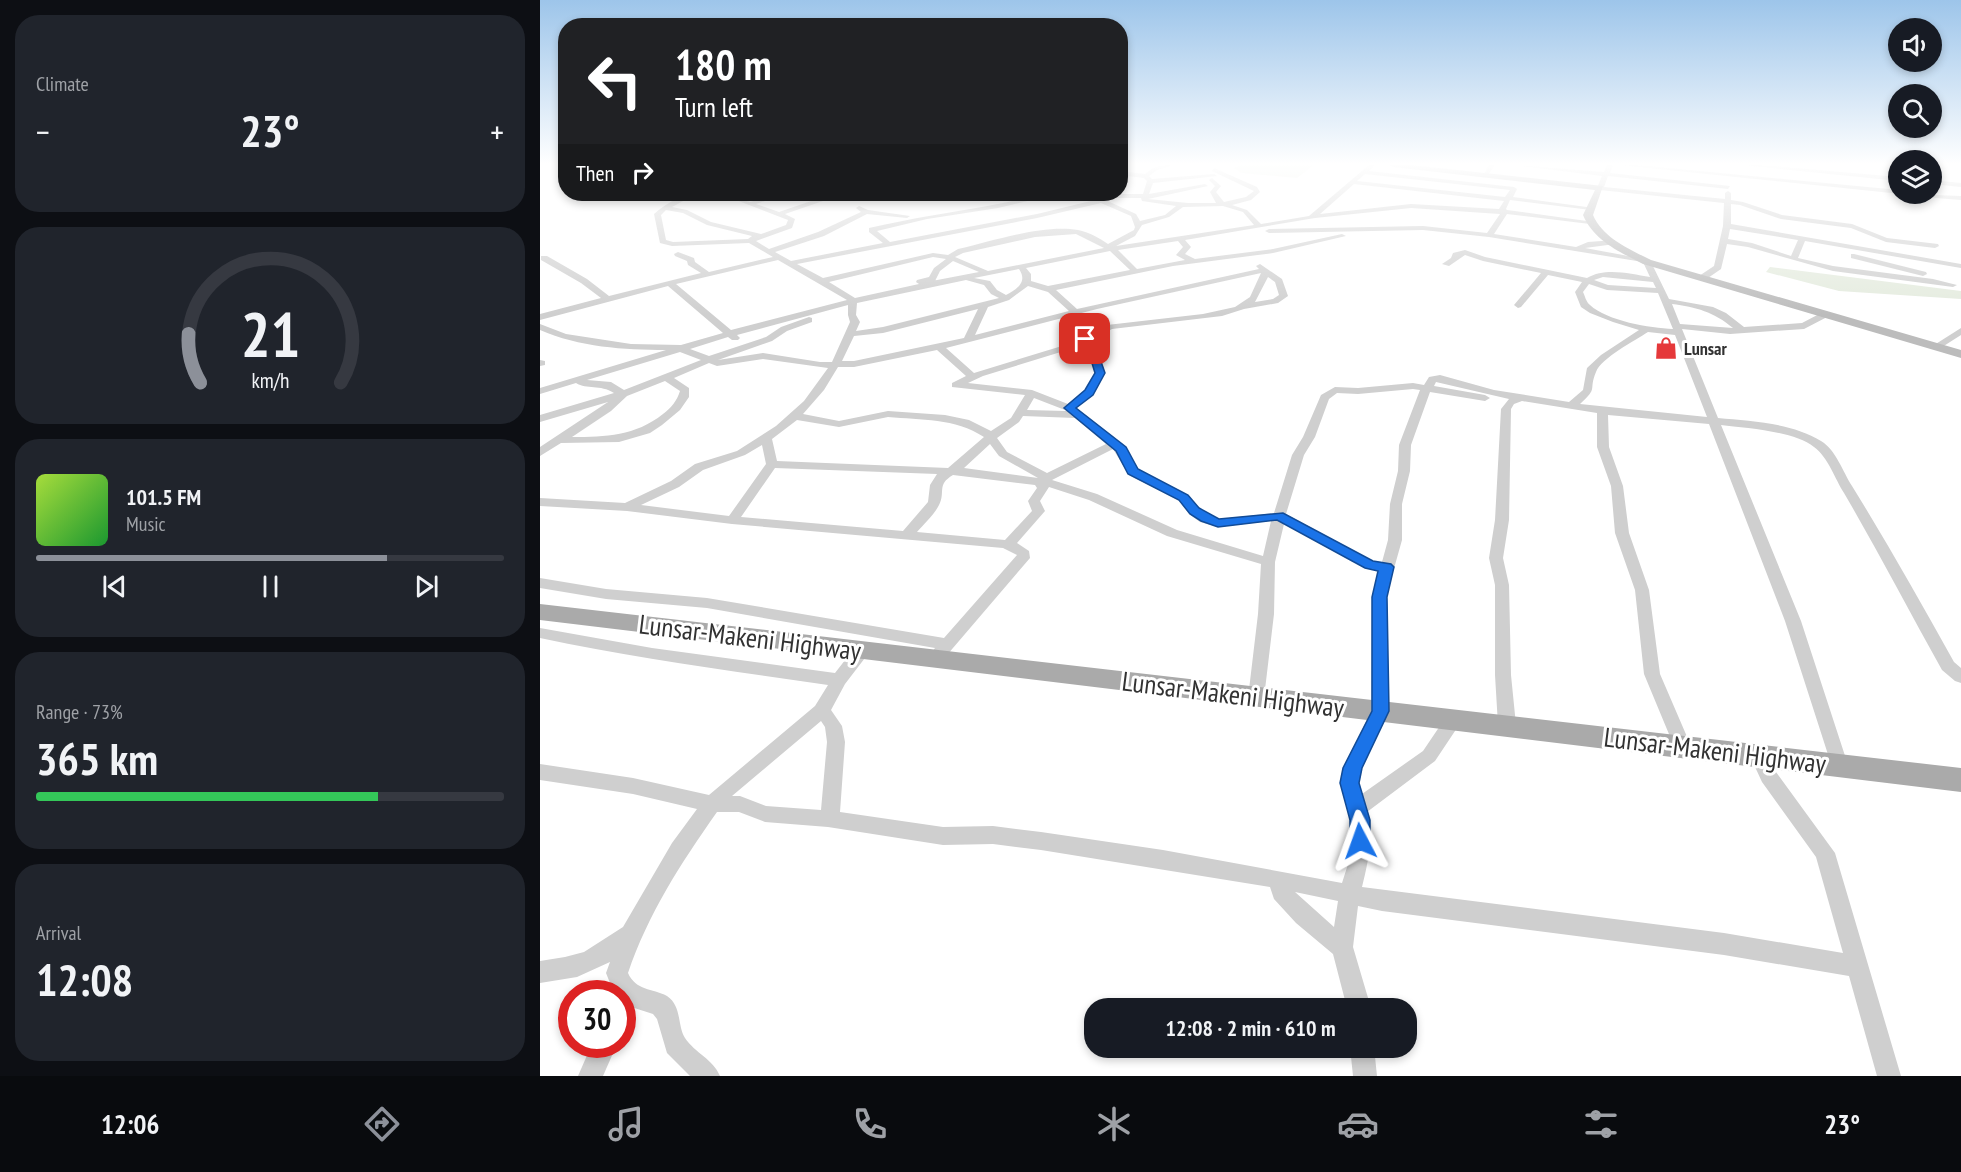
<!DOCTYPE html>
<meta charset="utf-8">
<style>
:root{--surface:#171b24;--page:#20242c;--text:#f1f3f6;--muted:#9ea1a6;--line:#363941;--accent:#8c9099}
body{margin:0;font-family:"PT Sans Narrow",sans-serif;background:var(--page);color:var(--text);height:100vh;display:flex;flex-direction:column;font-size:22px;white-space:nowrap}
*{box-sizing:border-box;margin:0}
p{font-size:20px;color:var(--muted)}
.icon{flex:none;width:33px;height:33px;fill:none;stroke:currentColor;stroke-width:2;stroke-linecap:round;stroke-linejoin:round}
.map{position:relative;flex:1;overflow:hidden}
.side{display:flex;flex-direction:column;gap:15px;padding:15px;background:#0d0f14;width:540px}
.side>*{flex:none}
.top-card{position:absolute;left:18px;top:18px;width:570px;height:183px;border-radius:24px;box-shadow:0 3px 9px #0003;background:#202124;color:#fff;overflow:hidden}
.fabs{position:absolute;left:1348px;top:18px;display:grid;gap:12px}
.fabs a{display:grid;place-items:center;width:54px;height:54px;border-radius:50%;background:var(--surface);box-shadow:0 3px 9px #0003;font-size:30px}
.speed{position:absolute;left:18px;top:980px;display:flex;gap:12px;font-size:30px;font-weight:700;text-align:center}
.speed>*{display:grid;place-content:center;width:78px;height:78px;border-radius:50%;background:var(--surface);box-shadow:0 3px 9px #0003;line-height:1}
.speed .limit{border:9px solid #d22;background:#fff;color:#111}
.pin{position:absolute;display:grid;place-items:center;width:51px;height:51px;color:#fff;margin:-26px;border-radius:12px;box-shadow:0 3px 9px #0006}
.me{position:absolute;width:66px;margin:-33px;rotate:356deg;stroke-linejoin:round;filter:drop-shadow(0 0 4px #0008)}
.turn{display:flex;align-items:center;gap:21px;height:126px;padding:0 18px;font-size:27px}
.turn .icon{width:78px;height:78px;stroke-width:2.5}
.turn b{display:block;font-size:42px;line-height:51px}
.then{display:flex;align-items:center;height:57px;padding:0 18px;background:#0003;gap:12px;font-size:22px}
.big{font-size:45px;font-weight:700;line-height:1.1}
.side .tile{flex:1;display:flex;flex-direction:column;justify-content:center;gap:9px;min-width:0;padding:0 21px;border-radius:24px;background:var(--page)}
.side .dial{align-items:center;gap:0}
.dial svg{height:156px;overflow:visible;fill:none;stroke:var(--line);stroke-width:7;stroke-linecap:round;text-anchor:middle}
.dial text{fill:var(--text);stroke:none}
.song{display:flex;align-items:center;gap:18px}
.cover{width:72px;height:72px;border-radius:9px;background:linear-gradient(135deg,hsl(80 70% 55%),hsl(130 70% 35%))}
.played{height:6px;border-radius:3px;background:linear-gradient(90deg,var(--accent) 75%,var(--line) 75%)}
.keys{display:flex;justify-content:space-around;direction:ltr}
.heat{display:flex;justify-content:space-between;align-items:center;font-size:33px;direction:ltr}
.charge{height:9px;border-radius:4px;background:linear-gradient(90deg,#34c759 73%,var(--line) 0)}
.trip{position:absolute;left:544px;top:998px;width:333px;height:60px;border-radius:24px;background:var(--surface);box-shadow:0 3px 9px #0003;font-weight:700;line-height:60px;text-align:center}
.dock{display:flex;height:96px;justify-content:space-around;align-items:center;background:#090b0e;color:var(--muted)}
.dock .icon{width:42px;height:42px}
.dock .on{color:var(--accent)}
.dock b{font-size:27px;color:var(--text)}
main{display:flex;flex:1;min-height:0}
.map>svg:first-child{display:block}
.green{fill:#e4ebde}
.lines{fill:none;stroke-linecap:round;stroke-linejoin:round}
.street{fill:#cfcfcf;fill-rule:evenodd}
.secondary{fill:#bcbcbc;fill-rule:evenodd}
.primary{fill:#aaa;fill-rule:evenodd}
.route{fill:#1a73e8;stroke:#114b97;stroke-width:1.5}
.labels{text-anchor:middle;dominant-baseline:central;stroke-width:6;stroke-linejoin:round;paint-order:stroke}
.far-poi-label{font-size:18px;font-weight:bold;fill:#323232;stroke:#fff;text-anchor:start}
.near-street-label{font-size:27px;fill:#323232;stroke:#fff}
</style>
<main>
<section class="side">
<div class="tile"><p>Climate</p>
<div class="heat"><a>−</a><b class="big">23°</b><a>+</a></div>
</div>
<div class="tile dial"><svg viewBox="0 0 100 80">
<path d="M14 69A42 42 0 1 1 86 69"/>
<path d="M14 69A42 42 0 0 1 8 44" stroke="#8c9099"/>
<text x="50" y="56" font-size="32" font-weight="700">21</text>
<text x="50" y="72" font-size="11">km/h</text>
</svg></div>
<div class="tile">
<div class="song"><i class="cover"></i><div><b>101.5 FM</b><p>Music</p></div></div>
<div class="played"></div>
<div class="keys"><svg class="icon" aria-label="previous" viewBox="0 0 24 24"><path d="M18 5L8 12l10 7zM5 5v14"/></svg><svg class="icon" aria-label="pause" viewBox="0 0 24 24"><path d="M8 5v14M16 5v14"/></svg><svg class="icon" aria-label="next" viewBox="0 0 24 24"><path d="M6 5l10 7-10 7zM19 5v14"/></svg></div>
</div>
<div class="tile"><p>Range · 73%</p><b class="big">365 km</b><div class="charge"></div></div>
<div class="tile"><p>Arrival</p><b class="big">12:08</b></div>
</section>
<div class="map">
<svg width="1421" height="1076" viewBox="0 0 1421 1076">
<rect width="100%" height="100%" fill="#fff"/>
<g class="green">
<polygon points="700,165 774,165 757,178 702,173 694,168"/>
<polygon points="1230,267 1421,291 1421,299 1299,291 1226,272"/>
</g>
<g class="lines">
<g class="street">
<path d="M625,165H633L617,170L609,176L612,179L674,174L677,176L613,183L609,194L665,184L668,186L608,199L648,203H676L670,192L675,186L669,180L672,178L681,186L676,192L684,202L706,197L714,191L672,171L674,168L717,187L720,192L711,200L692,205L707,210L721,224L769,216L829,165H835L829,171L974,187L977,189L973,197L1054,208L1051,210L970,200L966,209L967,210L1054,222L1050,224L967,214L954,234L1036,247L1048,242L1075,240V244L1045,248L1110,260L1129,299L1173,307L1186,313L1204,327L1262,323L1283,312H1289V316L1264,329L1190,334L1142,329L1178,418C1211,421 1252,423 1281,441C1296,450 1303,472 1312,486C1348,544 1381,603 1414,662L1421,668V683L1415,681L1402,670C1369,611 1338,551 1304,493C1295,479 1288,457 1274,447C1254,431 1206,428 1181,425L1261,621L1308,765L1305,770L1299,773L1293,770L1245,621L1169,424L1068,415L1069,447L1083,486L1089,533L1109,590L1120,674L1151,746L1148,751L1142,753L1136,751L1104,674L1095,590L1075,533L1071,486L1057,447V413L982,401L974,404L971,409L969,520L963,558L969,585L971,675L976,725L973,730L967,732L961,730L958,725L955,675V585L949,558L955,520L961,409L969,399L896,382L894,386L945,395L950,398L945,401L890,392L871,445L870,471L862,504V540L846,597L849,711L822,768L819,783L822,794L883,751L908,714L914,712L920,714L923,719L895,761L827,812C834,836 828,863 822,887L1184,933L1303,953L1276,857L1222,782L1210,756L1213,751L1219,749L1225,751L1236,772L1295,853L1361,1076H1337L1309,976L1184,955L842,911L818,906L813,947L831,1008H807L793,954L756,923L734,899L730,887L501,850L453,844L403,845L288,827L225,822L199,812H177C141,863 108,914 88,973C96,991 112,988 127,996C142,1006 137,1025 145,1038C155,1053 173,1059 180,1076H150L127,1053L117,1019L113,1014L82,1004V993H70L72,988L66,973L70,962L37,977L0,983V961L25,957L44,952L83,927L132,843L157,809L93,794L0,780V764L93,778L169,795L275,706L288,685C192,671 95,658 0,638V628L112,648L295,673L316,646H328L330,650L328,654L305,684L291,710L302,726L305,742L300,812L403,827L453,826L501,832L623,850L802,883L809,861L810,820L801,783L804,768L831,711L832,597L839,571L825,568L744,524L735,562L734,614L724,698L722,703L716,704L710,703L708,698L718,614L721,564L627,536L549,500L509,487L500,501L505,511L477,543L489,551L490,558L401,662L395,664L389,662L387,658L395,648L167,608L66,599L0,588V578L66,589L167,598L404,638L477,555L463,548L192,524L87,511L0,506V498L85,503L131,481L155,464L197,451L236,426L264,401L288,368L223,359L177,366L169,363L134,378L149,388V397L140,410L122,425L110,433L79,442L21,443L0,456V447L68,402L0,422V415L74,393C60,384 47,390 36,383L0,394V388L126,350C84,350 39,347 0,330V324L26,334L91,344L141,345L183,333L128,286L0,320V314L61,298L41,283L1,260V256H7L47,279L69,296L161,273L148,265L147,261L135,256L134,254L138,252L154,258L155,262L169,272L233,257L209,243L132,246L120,243L114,214C124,205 143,193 156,194L132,207L147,210L171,222L221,234L246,225L248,220L191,198V196L210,202L238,194H246L216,204L239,212L274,200L256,194L283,199V201L245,214L255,219L252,228L216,241L229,249L278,232L321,212L316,208L319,206L328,210L370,216L367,218L327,214L284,236L235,252L251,261L343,243L329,232V228C372,218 415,212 458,204C477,201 498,192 517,194L458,208L387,219L337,231L350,242L497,214L555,200L544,194L558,197L561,194H603L607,181L604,178L580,175V171L605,174L613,168ZM825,174L970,190L965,197L817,181ZM814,184L964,201L959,209L871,204L780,214ZM561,198H601L602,201L636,206L625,215L600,221L596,214ZM561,203L591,216L595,227L594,230L568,244C559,238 549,232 538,230C503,224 453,241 418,249L408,255L393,253L283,278L257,264L497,218ZM683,206L703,212L714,225L576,246L595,236L602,225L629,217L643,207ZM871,208L960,214L947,233L883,226L729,229L725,231L729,233L883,230L949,237L1103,262L1110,277C1090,274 1066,267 1047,278L945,257L925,250L913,253L911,258L902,264L909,266L925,255L943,261L1001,273L974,305L978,308L981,307L1008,275L1042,282L1035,292L1041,307L1050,313L1073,322L1099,330L1061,355L1047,368L1043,390L1029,402L954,390L900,375L889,377L884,385L873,383L818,388L795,387L781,395L763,437L752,455L734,513L679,519L670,516L659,508L648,495L598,470L585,448L536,408L553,394L565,373L559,356L544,344L572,329L682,316L704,309L738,303L748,296L742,279L720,264L716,266L719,269L537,309L516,290L633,266L733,253L806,236L802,234L733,249L655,259L645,254L651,247L645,240L775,218ZM126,210L143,213L167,225L212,236L208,239L133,242L126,240L121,215ZM536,234L564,248L448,271L415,257L423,253L495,237ZM638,241L643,247L636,255L645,260L597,269L578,250ZM570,251L590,270L508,286L491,281V274L486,268ZM393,257L406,259L394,268L389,277L377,280L376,282L379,284L315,298L289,282ZM238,260L307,300L191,330L136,284ZM413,261L439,272L392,281H395L400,271ZM479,269C488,282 477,289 466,295L457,290L450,281L434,278ZM721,273L710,297L695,307L663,314L567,325L535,342L434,373L406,348L557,309ZM728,277L735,282L739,295L733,299L715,302ZM1063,277L1113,282L1116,288L1068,285L1054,280ZM426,280L444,285L451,294L459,298L343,327L316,331L320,322L316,315L317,303ZM1049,284L1067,290L1118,293L1133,329C1110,328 1067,321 1050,305C1046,302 1045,296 1043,292ZM488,286L508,292L529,311L435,335L448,307L469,300ZM1132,304C1156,307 1174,312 1193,328L1140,324ZM308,305V315L310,322L292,362H280L223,353L178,360L232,341L247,331L272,322V318L269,317L241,327L226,337L169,356L150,349L188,337L192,340H198L200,338L197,335ZM438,309L424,338L314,361H302L314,336L343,333ZM1108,332L1135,335L1167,417L1040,404C1059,387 1048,391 1056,372C1061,358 1096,340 1108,332ZM537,347L551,359L555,373L545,390L528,404L492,390L428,383L443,376ZM397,350L426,376L412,383V387L485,395L471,418L451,431L429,420L405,415L348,411L299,421L263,414L284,390L298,367H314ZM140,352L161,360L84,390L71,382L47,380ZM125,381L140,391C137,401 131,408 123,414C95,436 66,437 32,437L71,411L87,396ZM873,389L880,390L859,445L858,471L850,504L848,540L842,562L833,561L746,514L764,455L775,437L789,399L797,393L818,394ZM494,398L525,410L526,411L487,410ZM483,416L535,418L566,444L507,473L467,452L457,438L479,422ZM348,417C381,420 415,418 444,437L408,468L237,461L232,439L257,420L299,427ZM450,444L459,456L498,478L424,468ZM222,445L226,464L189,516L101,505L139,487L163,470L205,455ZM573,449L589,475L640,501L649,514L660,522L678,527L731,521L723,556L637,530L557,494L512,480ZM235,468L397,474L390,485L388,502L363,531L201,517ZM413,475L495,485L497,488L488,501L492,511L465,540L377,532C384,524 394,515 399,505C406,492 396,485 413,475ZM281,721L285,727L287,742L281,810L226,806L200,796H192ZM755,892L798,901L794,927Z"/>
<polygon points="949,165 955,165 947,176 943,176"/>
<path d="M973,165L1064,172L1067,165H1073L1070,173L1190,186L1188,189L1068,176L1064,187L1185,199V193L1188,191L1191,193V200L1203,202L1242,215L1312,224L1347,238L1398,244L1399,246L1395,248L1346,242L1311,228L1241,219L1200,205L1191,204V224L1421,264V268L1265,241L1258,258L1293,266L1393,279L1417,285L1413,287L1293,271L1208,247L1187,244L1181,269L1165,280H1159V276L1174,266L1183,226L1184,203L1060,190L1057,188L1062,176ZM1190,229L1258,240L1251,256L1212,243L1188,239Z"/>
<polygon points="1080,165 1097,165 1359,190 1361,194"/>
<polygon points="1202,165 1220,165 1359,177 1359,181"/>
<polygon points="1392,180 1421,183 1421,187 1392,184"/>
<polygon points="1369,194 1421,196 1421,200 1372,196"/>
<polygon points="1314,254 1386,272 1387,274 1383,276 1311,258 1311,254"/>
<polygon points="1421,328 1421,335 1399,349 1391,347"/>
<polygon points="0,360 5,361 5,365 0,366"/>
<polygon points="52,1044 77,1044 63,1076 38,1076"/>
<polygon points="810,1047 834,1047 837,1076 813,1076"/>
</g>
<path class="secondary" d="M849,165H871L1063,186L1053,215C1063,238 1089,249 1111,260L1421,350V358L1103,264C1080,252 1054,241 1043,215L1055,190L853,167Z"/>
<polygon class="primary" points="0,604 1421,768 1421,792 0,620"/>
</g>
<linearGradient id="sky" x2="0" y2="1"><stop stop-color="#9dc5ea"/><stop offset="0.52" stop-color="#fff"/><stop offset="1" stop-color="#fff" stop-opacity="0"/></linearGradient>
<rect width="1421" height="315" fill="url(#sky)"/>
<polygon class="route" points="542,337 550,339 544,344 559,356 565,373 553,395 536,408 586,447 598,469 648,495 659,508 679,519 743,513 833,561 851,564 854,567 847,597 849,711 822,768 819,783 830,820 830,841 827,847 820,850 813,847 810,841 810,820 800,783 803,768 832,711 832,597 838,571 825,568 737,520 678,527 661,521 650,514 639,500 588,474 576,451 524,408 545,390 555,373 551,360 533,344"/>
<defs>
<g id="shop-bare" transform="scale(1.8)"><path d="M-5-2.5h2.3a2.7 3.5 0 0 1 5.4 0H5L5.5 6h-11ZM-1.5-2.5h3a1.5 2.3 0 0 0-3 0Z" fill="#e5383a" stroke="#fff" stroke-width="2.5" paint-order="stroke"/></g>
</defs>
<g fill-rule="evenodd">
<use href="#shop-bare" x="1126" y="348"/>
</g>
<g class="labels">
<g class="far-poi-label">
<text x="1144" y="348">Lunsar</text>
</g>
<g class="near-street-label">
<text transform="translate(210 637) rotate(7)">Lunsar-Makeni Highway</text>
<text transform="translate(693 694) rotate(7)">Lunsar-Makeni Highway</text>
<text transform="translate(1175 750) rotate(7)">Lunsar-Makeni Highway</text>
</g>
</g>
</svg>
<div class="fabs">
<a><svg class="icon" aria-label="sound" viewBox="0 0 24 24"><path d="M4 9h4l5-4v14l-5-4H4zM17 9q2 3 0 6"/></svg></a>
<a><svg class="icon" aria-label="search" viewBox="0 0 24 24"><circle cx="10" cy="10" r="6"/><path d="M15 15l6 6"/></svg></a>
<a><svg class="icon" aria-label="layers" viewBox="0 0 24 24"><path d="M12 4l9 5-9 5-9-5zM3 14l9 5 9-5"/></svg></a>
</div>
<div class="speed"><div class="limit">30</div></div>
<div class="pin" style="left:545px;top:339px;background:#d93025"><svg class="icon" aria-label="arrive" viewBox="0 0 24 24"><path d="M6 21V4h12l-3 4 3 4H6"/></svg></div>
<svg class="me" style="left:820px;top:841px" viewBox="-20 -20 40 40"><path d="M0-17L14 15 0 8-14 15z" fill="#1a73e8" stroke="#fff" stroke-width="4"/></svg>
<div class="trip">12:08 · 2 min · 610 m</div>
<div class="top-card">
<div class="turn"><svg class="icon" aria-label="left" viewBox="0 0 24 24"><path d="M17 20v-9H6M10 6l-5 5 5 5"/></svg><div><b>180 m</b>Turn left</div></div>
<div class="then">Then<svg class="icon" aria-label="right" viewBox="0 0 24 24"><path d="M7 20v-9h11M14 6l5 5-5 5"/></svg></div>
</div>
</div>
</main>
<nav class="dock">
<b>12:06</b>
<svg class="icon on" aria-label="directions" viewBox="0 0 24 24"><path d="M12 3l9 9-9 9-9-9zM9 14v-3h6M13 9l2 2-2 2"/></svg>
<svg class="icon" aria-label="music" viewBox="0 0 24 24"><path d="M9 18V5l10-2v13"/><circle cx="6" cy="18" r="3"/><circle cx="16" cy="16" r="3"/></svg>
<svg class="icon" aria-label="phone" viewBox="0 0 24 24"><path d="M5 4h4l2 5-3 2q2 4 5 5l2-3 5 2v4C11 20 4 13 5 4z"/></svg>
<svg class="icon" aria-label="climate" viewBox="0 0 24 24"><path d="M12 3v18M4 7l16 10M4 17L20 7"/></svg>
<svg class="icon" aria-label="car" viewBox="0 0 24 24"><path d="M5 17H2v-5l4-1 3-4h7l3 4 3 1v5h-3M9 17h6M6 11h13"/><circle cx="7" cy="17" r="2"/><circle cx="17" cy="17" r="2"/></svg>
<svg class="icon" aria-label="filters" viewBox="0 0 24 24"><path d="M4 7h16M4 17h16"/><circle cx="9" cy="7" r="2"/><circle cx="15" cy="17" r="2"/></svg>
<b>23°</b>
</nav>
